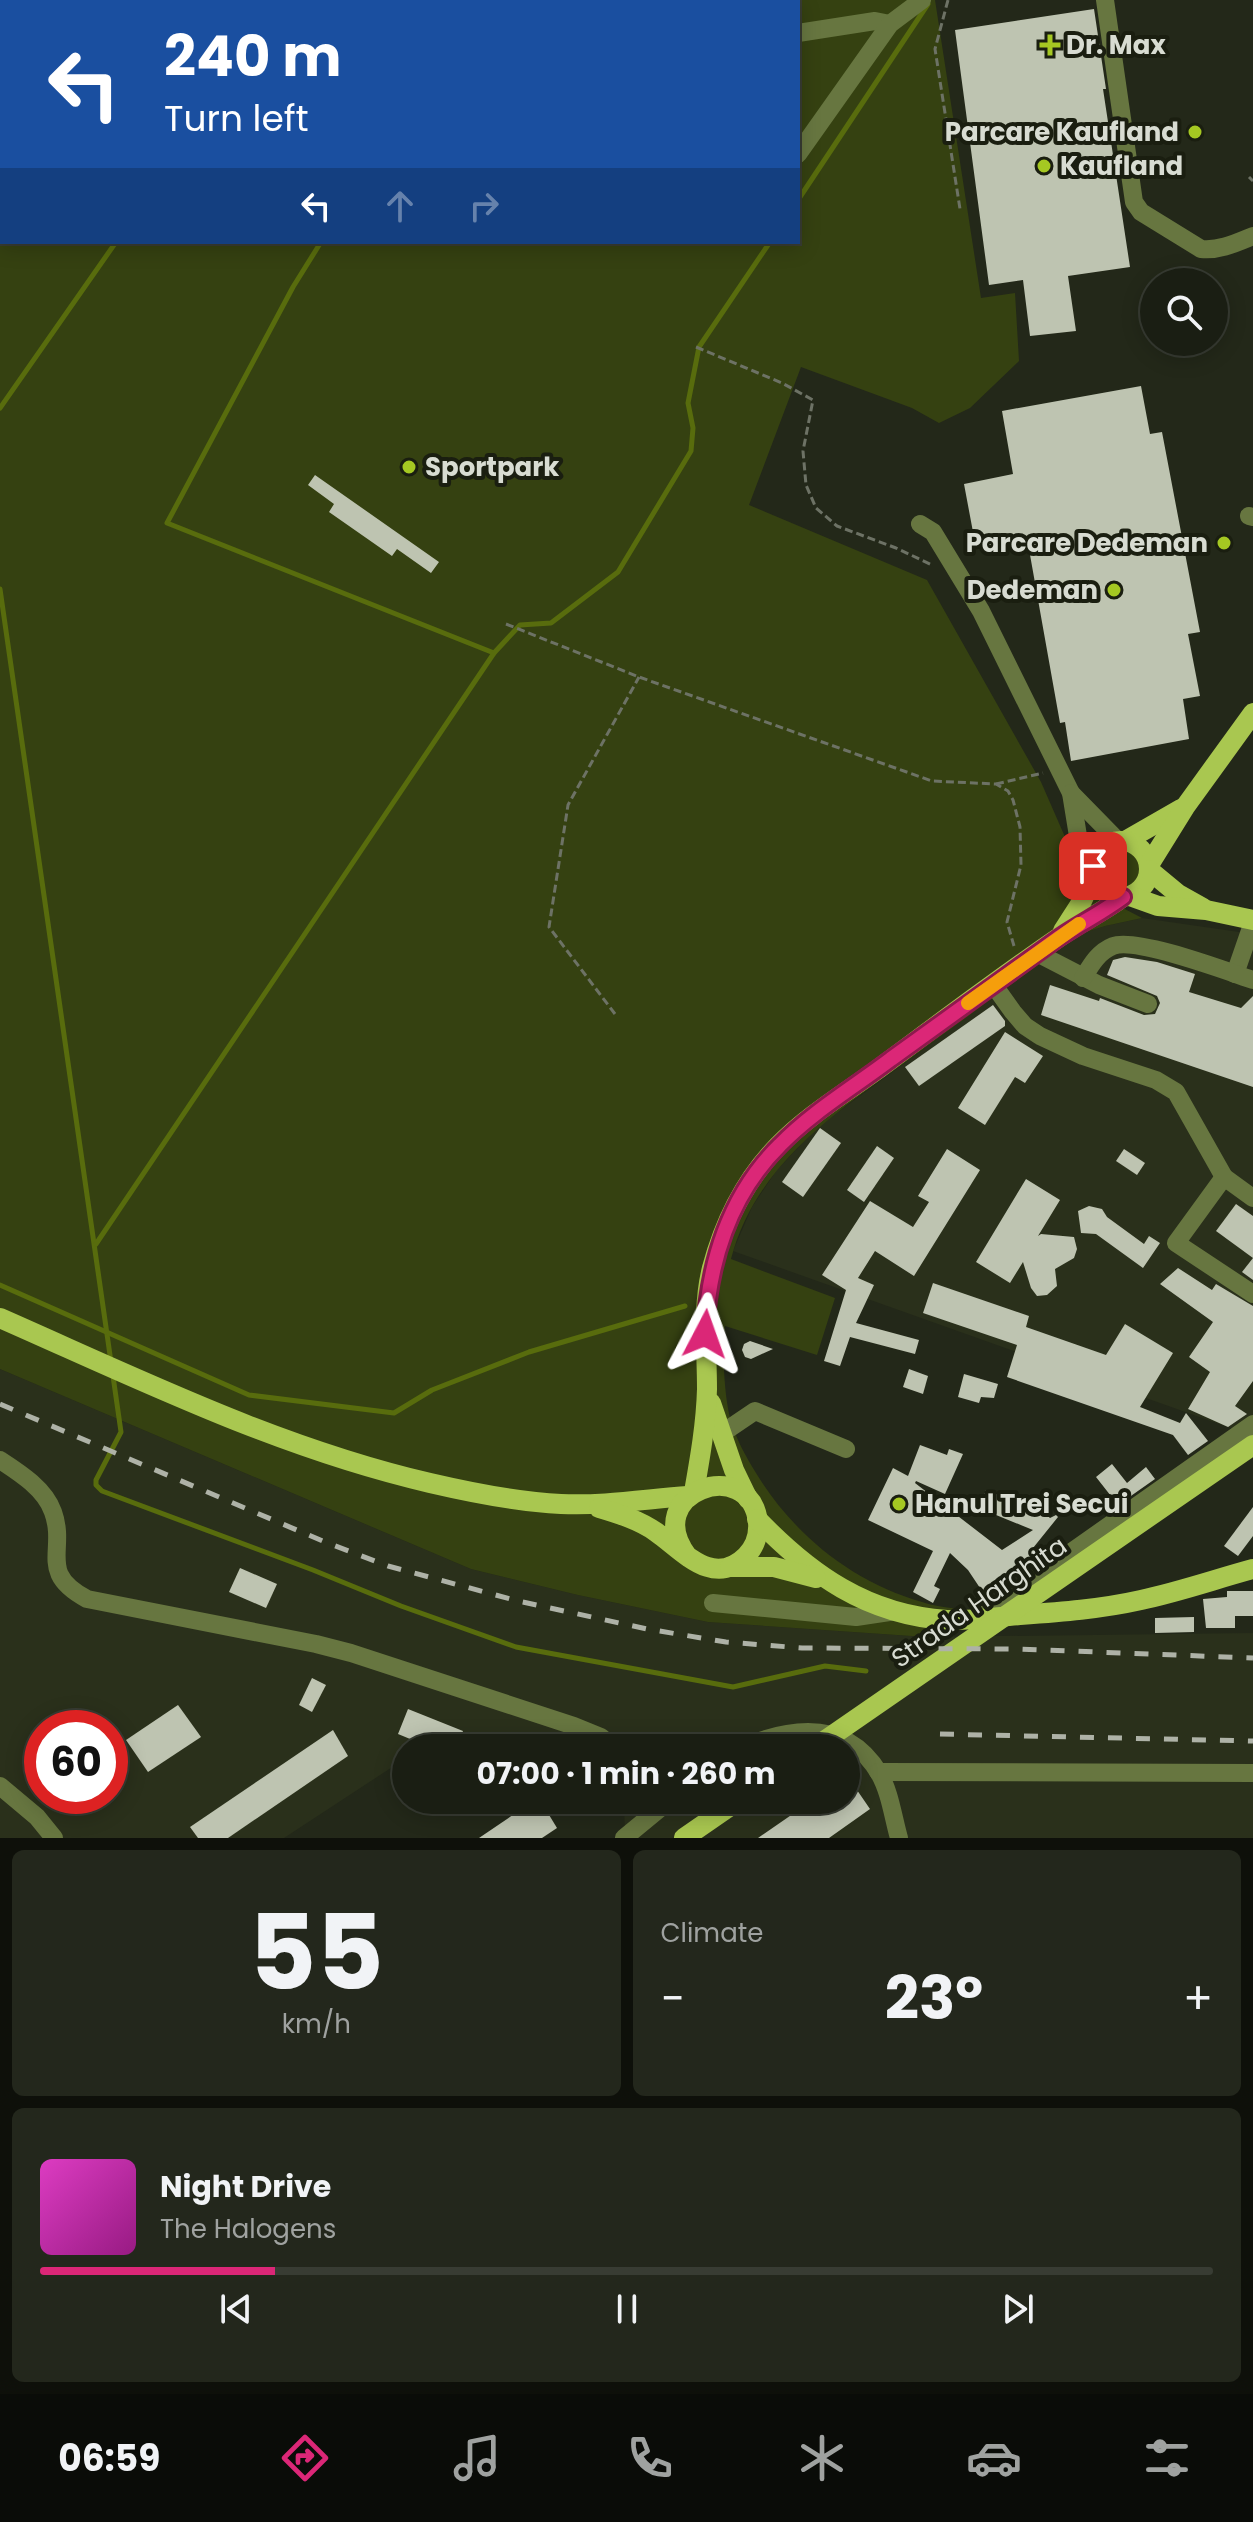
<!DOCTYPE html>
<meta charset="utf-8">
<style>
:root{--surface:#1a1e13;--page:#23271c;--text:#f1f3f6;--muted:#9fa2a0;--line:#383c33;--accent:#db2777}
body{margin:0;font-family:Poppins,sans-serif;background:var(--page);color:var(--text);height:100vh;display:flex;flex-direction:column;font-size:30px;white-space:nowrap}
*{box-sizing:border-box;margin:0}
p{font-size:26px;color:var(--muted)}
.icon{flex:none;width:44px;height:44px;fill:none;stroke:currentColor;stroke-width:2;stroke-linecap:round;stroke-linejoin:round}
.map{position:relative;height:1838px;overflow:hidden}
.panel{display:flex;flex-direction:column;gap:12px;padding:12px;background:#0e100a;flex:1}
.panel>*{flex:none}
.guide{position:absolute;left:0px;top:0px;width:800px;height:244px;box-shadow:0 4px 20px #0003,0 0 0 2px var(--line);background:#1a4fa0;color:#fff;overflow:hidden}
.fabs{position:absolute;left:1140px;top:268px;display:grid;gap:16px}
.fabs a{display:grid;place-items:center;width:88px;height:88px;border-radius:50%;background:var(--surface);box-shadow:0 4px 20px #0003,0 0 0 2px var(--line);font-size:40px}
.speed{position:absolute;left:24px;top:1710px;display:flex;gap:16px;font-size:40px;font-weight:700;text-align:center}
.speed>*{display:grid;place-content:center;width:104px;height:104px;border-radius:50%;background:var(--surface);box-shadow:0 4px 20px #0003,0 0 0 2px var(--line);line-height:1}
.speed .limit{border:12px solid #d22;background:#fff;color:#111}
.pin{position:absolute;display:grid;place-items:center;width:68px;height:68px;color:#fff;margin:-34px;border-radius:16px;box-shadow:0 4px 12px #0006}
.me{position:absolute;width:88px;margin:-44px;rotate:4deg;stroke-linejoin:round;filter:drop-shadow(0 0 6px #0008)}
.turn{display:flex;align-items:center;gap:28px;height:168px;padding:0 32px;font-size:36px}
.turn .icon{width:104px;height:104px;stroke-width:2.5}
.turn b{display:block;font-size:56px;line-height:68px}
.lanes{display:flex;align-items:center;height:76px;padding:0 32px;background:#0003;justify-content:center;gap:40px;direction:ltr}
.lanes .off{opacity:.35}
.big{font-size:60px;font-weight:700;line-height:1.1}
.panel .widget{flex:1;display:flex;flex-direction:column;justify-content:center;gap:12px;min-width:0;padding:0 28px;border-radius:12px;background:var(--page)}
.panel .dial{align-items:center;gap:0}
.dial b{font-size:104px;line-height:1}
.song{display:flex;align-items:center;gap:24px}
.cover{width:96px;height:96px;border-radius:12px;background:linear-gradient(135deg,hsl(310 70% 55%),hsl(310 70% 35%))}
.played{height:8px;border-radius:4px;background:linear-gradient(90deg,var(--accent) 20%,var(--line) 20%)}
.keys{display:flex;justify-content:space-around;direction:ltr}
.heat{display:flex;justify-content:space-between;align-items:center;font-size:44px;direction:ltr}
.panel .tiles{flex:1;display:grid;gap:12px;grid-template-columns:1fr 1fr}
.widget:last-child{grid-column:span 2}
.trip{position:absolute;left:392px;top:1734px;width:468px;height:80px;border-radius:40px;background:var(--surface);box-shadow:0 4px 20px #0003,0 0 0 2px var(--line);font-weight:700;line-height:80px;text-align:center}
.menu{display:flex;height:128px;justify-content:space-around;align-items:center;background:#0a0c08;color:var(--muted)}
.menu .icon{width:56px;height:56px}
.menu .active{color:var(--accent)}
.menu b{font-size:36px;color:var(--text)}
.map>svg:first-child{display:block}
.built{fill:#2a301b;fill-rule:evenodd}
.green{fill:#354111;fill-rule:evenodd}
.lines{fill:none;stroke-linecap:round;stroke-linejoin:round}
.stream{stroke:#586c0d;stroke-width:5}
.building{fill:#bec4b1}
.path{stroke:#6d7265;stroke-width:3;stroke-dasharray:8 4;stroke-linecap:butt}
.minor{stroke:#677640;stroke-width:18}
.major{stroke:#a9c750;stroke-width:20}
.rail{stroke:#aeb2a7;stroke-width:5;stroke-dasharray:14 14;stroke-linecap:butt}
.route-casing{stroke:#8e194d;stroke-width:20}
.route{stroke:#db2777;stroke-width:14}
.slow{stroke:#f59e0b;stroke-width:14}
.poi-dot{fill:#a5c822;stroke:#1a1e10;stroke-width:3}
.labels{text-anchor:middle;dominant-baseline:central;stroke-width:8;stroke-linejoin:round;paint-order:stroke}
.poi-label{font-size:26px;font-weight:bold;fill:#d8dcd2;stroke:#1a1e10;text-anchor:start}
.street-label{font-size:26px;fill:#d8dcd2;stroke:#1a1e10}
</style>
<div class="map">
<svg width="1253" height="1838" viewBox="0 0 1253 1838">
<rect width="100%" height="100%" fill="#232819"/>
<g class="built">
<polygon points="1142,918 1253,934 1253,1417 1236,1430 733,1251 752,1207 776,1171 815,1129 1080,934 1105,926"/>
<path d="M0,1369L471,1569L578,1595L708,1622L926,1637L1253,1633V1838H625L624,1800H846V1748H605L585,1730L446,1748H406V1758L284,1838H0ZM42,1728H110V1796H42Z"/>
</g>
<g class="green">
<path d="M0,0H935L981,298L1015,293L1019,361L970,408L939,423L912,408L801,367L749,505L927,580L1041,782L1079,869L1098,895L1142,918L1105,926L1080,934C1029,972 977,1010 926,1047C848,1105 757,1158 731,1259L835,1298L817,1355L725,1326C722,1351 724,1393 730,1418C735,1437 746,1457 756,1473C794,1535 852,1582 922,1602C939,1608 959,1608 976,1611L926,1637L708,1622L578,1595L471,1569L0,1369ZM2,2H798V242H2Z"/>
<circle cx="1120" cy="869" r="20"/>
</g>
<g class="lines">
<g class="stream">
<polyline points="18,2 18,0"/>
<polyline points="283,2 285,0"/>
<polyline points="763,2 779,0"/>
<polyline points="798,200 928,4"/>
<polyline points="0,201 2,180"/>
<polyline points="321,242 293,287 167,523 494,653"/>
<polyline points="0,408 116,242"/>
<polyline points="0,589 111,1362"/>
<polyline points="96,1244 494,653 520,625 551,623 618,572 691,451 693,428 688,403 699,347 770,242"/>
<polyline points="0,1285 249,1395 394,1413 432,1390 529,1352 685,1306"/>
<polyline points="113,1376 121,1432 96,1480 96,1485 102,1491 313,1570 401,1606 516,1647 733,1687 825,1666 866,1671"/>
</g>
</g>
<g class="building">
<polygon points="1094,9 1106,89 1103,89 1130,267 1068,276 1076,331 1030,336 1023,280 989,285 955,30"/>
<polygon points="1141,386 1150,434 1162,432 1200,632 1188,634 1200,696 1183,699 1189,739 1071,761 1065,722 1060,723 1027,538 976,548 964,484 1013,474 1002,411"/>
<polygon points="315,475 439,562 431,573 397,549 392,556 329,512 334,504 308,485"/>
<polygon points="1125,957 1157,962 1195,974 1189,992 1241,1008 1253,996 1253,1087 1041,1015 1050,985 1099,1001 1100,998 1144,1015 1155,1014 1160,1003 1157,996 1107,975 1113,960"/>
<polygon points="993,1005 1005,1021 1005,1026 919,1086 905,1067"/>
<polygon points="1005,1032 1043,1056 1025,1083 1015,1077 985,1125 958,1108"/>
<polygon points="820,1128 841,1143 803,1197 782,1182"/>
<polygon points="877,1146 894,1158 864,1202 847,1190"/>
<polygon points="947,1149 980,1170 914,1276 875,1251 858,1278 874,1285 856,1323 919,1340 915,1354 850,1337 840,1366 824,1361 846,1290 822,1275 870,1201 913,1227 929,1202 918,1196"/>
<polygon points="1124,1149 1145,1163 1137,1175 1116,1161"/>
<polygon points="1026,1179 1060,1200 1038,1236 1041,1234 1074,1237 1077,1249 1074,1258 1055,1269 1057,1286 1047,1295 1037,1296 1031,1288 1023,1262 1010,1283 976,1262"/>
<polygon points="1236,1204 1253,1216 1253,1258 1216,1231"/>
<polygon points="1089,1206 1102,1209 1107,1217 1144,1244 1149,1236 1160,1243 1143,1268 1096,1234 1081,1233 1078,1211"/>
<polygon points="1253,1258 1253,1280 1242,1272"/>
<polygon points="1178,1268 1212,1290 1216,1284 1253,1306 1253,1381 1235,1406 1247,1414 1228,1427 1188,1409 1210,1372 1189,1357 1213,1322 1160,1284"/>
<polygon points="933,1283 1029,1316 1026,1327 1106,1355 1125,1324 1173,1353 1140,1407 1180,1423 1186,1413 1208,1441 1188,1455 1173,1435 1007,1377 1017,1345 923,1313"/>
<polygon points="750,1341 773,1349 751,1359 745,1357 742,1350 744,1344"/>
<polygon points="909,1369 928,1376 923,1394 903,1387"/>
<polygon points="964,1374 998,1384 994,1398 981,1397 979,1403 958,1397"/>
<polygon points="920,1445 947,1455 949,1449 963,1454 945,1494 916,1481 915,1483 1002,1550 1033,1530 979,1508 986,1490 1017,1502 1019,1498 1034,1504 1050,1518 1056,1515 1058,1517 1033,1548 1040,1559 986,1597 968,1570 950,1553 934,1586 940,1589 933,1603 913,1592 933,1551 868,1520 893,1468 908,1476"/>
<polygon points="1112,1464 1127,1483 1146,1467 1155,1479 1118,1505 1096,1477"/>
<polygon points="1253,1507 1253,1536 1238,1556 1224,1546"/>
<polygon points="240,1568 277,1584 266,1608 229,1592"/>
<polygon points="1227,1591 1253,1591 1253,1616 1235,1616 1235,1628 1206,1628 1203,1599 1227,1597"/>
<polygon points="1194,1617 1194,1632 1155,1633 1155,1618"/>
<polygon points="312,1678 326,1685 312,1712 299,1705"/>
<polygon points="178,1705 201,1737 148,1772 126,1740"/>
<polygon points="408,1709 463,1731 457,1748 432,1748 398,1734"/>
<polygon points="333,1730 348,1756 228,1838 198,1838 190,1827"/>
<polygon points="846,1774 870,1809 829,1838 758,1838 813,1800 846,1800"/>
<polygon points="535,1800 540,1800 557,1828 542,1838 479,1838"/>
</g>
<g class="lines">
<g class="path">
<polyline points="948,0 935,49 960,209"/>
<polyline points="1249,177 1253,181"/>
<polyline points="696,347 782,383 813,400 803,451 806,485 816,508 837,526 896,548 932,565"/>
<polyline points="506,624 639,677 932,781 996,784 1008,791 1013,800 1020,827 1021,865 1007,922 1014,946"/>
<polyline points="996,784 1043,773"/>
<polyline points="615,1014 549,927 568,805 639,677"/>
</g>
<g class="minor">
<path d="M1105,0L1134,202L1141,212L1201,249C1219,251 1236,243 1253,236"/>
<polyline points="798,33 875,21 890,24"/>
<polyline points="798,154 890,24 922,0"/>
<polyline points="1249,516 1253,517"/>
<polyline points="920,524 933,532 981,611 1071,793 1078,836 1093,866"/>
<polyline points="1071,793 1118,841"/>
<polyline points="1037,953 1099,985 1148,1004"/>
<polyline points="1235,974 1253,922"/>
<path d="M1083,978C1091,965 1098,952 1113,946C1136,937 1226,971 1253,980"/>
<polyline points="993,984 1013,1012 1025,1026 1040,1036 1083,1056 1156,1080 1176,1092 1224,1177"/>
<polyline points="1253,1198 1224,1177 1176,1243 1253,1294"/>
<polyline points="721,1434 755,1411 846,1449"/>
<path d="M0,1460C20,1473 45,1489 53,1512C67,1551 37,1572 87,1599L316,1644L351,1653L574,1726L601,1737L614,1748"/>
<polyline points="713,1603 856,1617 896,1611"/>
<polyline points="975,1620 1253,1424"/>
<path d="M741,1748C791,1727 846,1719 879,1773C890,1792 893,1817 899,1838"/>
<polyline points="878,1772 1253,1773"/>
<polyline points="0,1786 37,1817 54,1838"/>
<polyline points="624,1838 670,1800"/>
</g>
<g class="major">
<polyline points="1127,840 1181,809"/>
<circle cx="1121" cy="869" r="28"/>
<polyline points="1149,865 1185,807 1253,713"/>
<polyline points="1149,870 1178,894 1203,908"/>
<polyline points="1130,896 1158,906 1206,910 1253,920"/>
<polyline points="1063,931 1081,903 1094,875"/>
<path d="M0,1318C141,1380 279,1448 430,1483C473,1493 517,1502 561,1504C604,1506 646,1499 688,1496"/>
<polyline points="711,1403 734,1470 748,1499"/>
<path d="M694,1492C700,1458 706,1424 707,1389C707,1348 702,1308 712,1268C724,1223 746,1179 778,1146C806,1117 842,1095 874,1072C936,1026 998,979 1061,936C1081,922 1103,912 1123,897"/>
<path d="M599,1508C619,1514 639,1520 656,1532C682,1550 713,1589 746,1556C755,1547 759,1534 758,1522C750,1454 638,1492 688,1557"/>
<path d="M757,1519C810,1574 867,1615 947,1620C971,1621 995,1617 1020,1615C1061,1612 1101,1609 1141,1600C1179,1592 1216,1579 1253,1569"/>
<polyline points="730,1567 774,1567 816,1578"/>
<polyline points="814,1748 1253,1445"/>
<polyline points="684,1838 739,1800"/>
</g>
<g class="rail">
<polyline points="0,1404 325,1542 388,1566 518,1601 647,1629 726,1642 802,1648 1018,1649 1253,1658"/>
<polyline points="940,1734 1253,1741"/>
</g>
</g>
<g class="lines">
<g class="route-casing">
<path id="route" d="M705,1334C708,1264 729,1195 780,1145C812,1112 854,1087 891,1059C947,1018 1004,978 1060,937C1081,923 1103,912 1123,897C1104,896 1094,885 1093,866"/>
</g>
<use href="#route" class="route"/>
<polyline class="slow" points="968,1003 1079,924"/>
</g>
<g class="poi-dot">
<path d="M1046 33h8v8h8v8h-8v8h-8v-8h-8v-8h8z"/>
<circle cx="1195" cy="132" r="8"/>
<circle cx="1044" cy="166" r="8"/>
<circle cx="409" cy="467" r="8"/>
<circle cx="1224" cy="543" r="8"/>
<circle cx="1114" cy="590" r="8"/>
<circle cx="899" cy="1504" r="8"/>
</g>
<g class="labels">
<g class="poi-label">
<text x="1066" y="45">Dr. Max</text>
<text x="1179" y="132" text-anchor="end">Parcare Kaufland</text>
<text x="1060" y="166">Kaufland</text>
<text x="425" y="467">Sportpark</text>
<text x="1208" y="543" text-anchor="end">Parcare Dedeman</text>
<text x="1098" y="590" text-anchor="end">Dedeman</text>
<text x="915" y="1504">Hanul Trei Secui</text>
</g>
<g class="street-label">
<text transform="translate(979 1602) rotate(-35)">Strada Harghita</text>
</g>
</g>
</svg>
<div class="fabs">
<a><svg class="icon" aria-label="search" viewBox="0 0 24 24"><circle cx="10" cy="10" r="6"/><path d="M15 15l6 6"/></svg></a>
</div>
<div class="speed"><div class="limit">60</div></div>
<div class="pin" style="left:1093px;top:866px;background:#d93025"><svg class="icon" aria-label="arrive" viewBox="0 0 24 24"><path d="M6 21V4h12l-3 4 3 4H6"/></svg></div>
<svg class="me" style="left:705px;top:1334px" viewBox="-20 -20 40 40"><path d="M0-17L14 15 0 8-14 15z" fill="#db2777" stroke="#fff" stroke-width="4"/></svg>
<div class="trip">07:00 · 1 min · 260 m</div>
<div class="guide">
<div class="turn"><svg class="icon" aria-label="left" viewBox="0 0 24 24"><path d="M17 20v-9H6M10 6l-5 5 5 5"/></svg><div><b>240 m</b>Turn left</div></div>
<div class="lanes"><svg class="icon" aria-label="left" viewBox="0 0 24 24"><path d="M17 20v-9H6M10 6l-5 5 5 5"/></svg><svg class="icon off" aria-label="ahead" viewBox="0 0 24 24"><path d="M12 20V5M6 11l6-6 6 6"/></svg><svg class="icon off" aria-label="right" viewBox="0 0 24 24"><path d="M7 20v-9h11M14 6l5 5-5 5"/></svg></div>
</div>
</div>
<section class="panel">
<div class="tiles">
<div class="widget dial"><b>55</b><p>km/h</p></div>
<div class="widget"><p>Climate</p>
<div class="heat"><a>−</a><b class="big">23°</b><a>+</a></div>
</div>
<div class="widget">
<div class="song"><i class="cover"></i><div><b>Night Drive</b><p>The Halogens</p></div></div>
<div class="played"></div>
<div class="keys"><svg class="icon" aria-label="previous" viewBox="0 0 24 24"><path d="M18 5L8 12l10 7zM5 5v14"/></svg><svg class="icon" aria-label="pause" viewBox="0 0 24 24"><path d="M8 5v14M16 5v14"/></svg><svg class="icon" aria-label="next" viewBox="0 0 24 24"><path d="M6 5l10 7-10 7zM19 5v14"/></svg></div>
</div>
</div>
</section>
<nav class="menu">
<b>06:59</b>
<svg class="icon active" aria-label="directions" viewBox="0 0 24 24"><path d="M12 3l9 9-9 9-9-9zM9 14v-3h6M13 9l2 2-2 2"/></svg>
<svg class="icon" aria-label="music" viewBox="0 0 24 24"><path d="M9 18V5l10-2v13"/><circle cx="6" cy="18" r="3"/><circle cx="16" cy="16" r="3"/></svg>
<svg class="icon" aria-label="phone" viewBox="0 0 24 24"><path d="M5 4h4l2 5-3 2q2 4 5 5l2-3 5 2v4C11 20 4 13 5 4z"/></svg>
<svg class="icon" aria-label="climate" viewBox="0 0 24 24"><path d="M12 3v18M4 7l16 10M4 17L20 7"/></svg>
<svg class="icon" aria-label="car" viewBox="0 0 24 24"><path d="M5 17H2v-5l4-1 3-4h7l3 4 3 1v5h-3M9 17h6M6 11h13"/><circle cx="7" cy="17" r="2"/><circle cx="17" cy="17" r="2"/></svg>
<svg class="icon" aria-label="filters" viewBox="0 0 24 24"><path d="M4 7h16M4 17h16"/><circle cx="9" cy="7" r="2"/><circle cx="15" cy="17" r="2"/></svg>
</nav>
